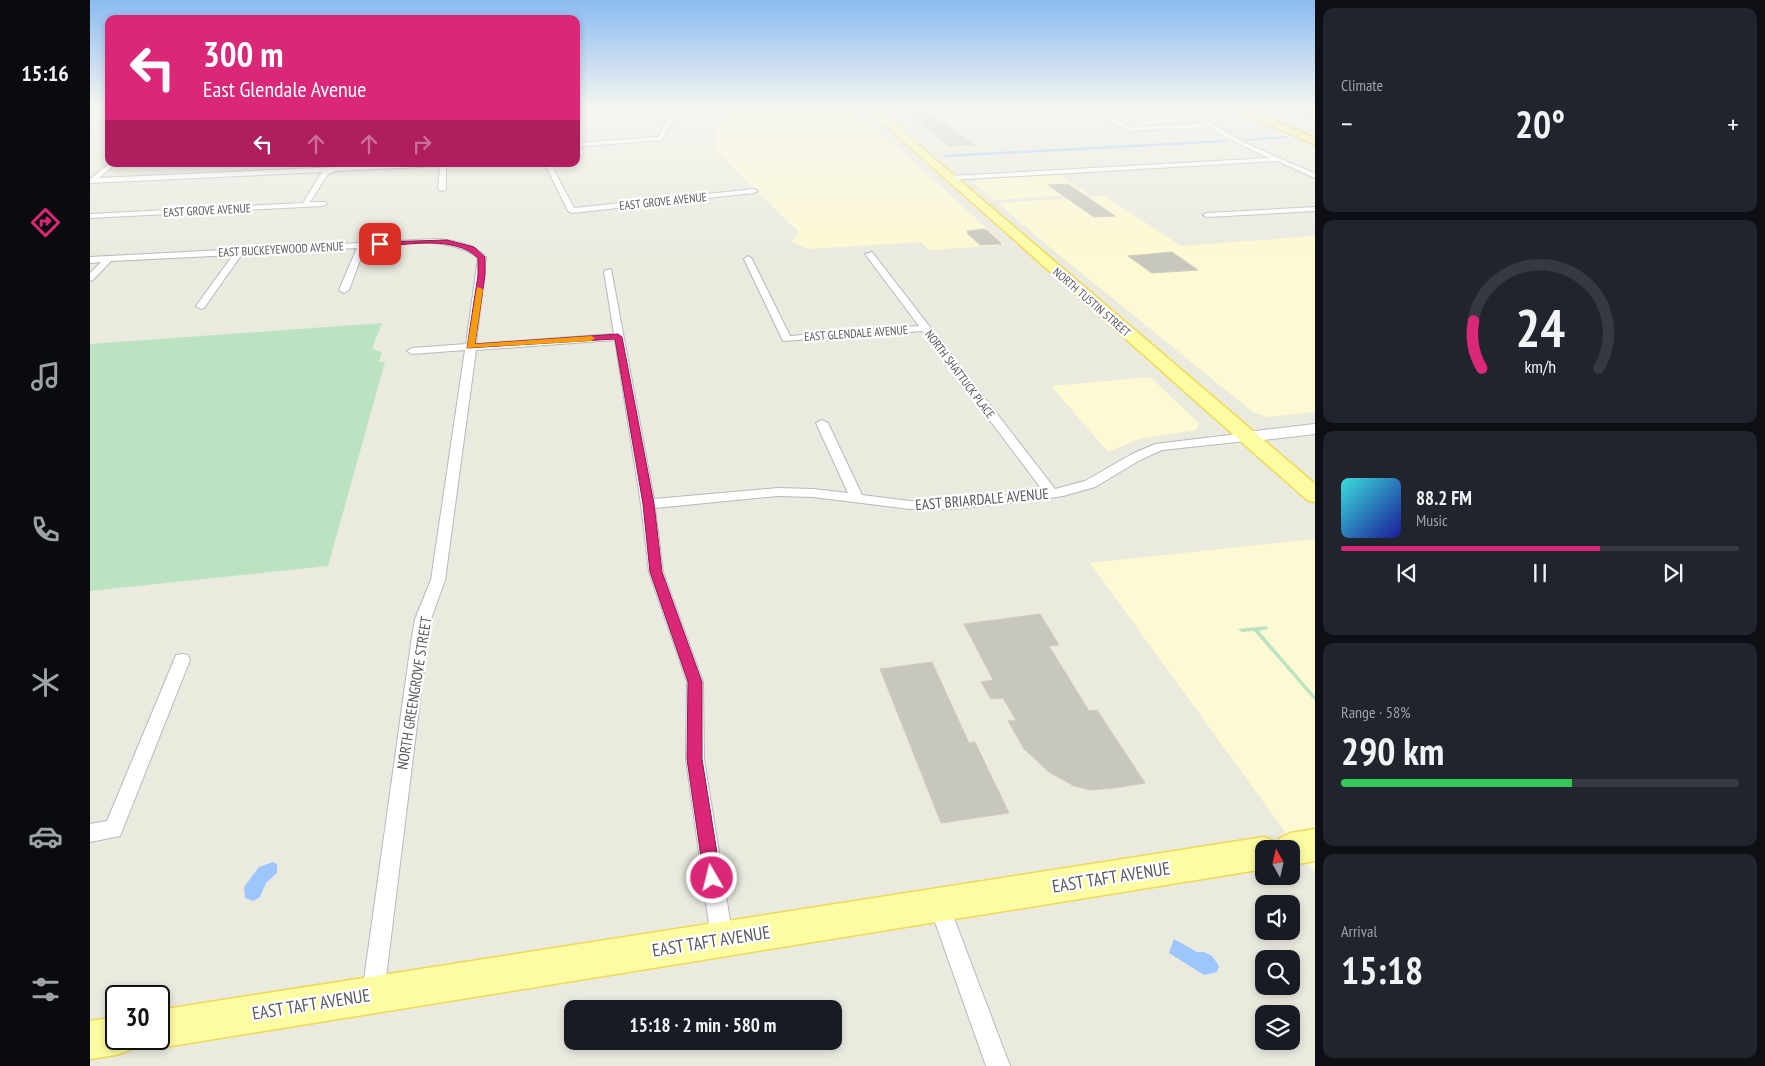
<!DOCTYPE html>
<meta charset="utf-8">
<style>
:root{--surface:#171b24;--page:#20242c;--text:#f1f3f6;--muted:#9ea1a6;--line:#363941;--accent:#db2777}
body{margin:0;font-family:"PT Sans Narrow",sans-serif;background:var(--page);color:var(--text);height:100vh;display:flex;flex-direction:column;font-size:19px;white-space:nowrap}
*{box-sizing:border-box;margin:0}
p{font-size:16px;color:var(--muted)}
.icon{flex:none;width:28px;height:28px;fill:none;stroke:currentColor;stroke-width:2;stroke-linecap:round;stroke-linejoin:round}
.map{position:relative;flex:1;overflow:hidden}
.panel{display:flex;flex-direction:column;gap:8px;padding:8px;background:#0d0f14;width:450px}
.panel>*{flex:none}
.hud{position:absolute;left:15px;top:15px;width:475px;height:152px;border-radius:10px;box-shadow:0 2px 8px #0003;background:#db2777;color:#fff;overflow:hidden}
.needle{width:32px;rotate:352deg}
.buttons{position:absolute;left:1165px;top:840px;display:grid;gap:10px}
.buttons a{display:grid;place-items:center;width:45px;height:45px;border-radius:10px;background:var(--surface);box-shadow:0 2px 8px #0003;font-size:25px}
.speed{position:absolute;left:15px;top:985px;display:flex;gap:10px;font-size:25px;font-weight:700;text-align:center}
.speed>*{display:grid;place-content:center;width:65px;height:65px;border-radius:50%;background:var(--surface);box-shadow:0 2px 8px #0003;line-height:1}
.speed .limit{border:2px solid #111;border-radius:8px;background:#fff;color:#111}
.pin{position:absolute;display:grid;place-items:center;width:42px;height:42px;color:#fff;margin:-21px;border-radius:10px;box-shadow:0 2px 8px #0006}
.me{position:absolute;width:55px;margin:-28px;rotate:352deg;stroke-linejoin:round;filter:drop-shadow(0 0 4px #0008)}
.turn{display:flex;align-items:center;gap:18px;height:105px;padding:0 15px;font-size:22px}
.turn .icon{width:65px;height:65px;stroke-width:2.5}
.turn b{display:block;font-size:35px;line-height:42px}
.lanes{display:flex;align-items:center;height:48px;padding:0 15px;background:#0003;justify-content:center;gap:25px;direction:ltr}
.lanes .off{opacity:.35}
.big{font-size:38px;font-weight:800;line-height:1.1}
.panel .widget{flex:1;display:flex;flex-direction:column;justify-content:center;gap:8px;min-width:0;padding:0 18px;border-radius:10px;background:var(--page)}
.panel .dial{align-items:center;gap:0}
.dial svg{height:130px;overflow:visible;fill:none;stroke:var(--line);stroke-width:7;stroke-linecap:round;text-anchor:middle}
.dial text{fill:var(--text);stroke:none}
.song{display:flex;align-items:center;gap:15px}
.cover{width:60px;height:60px;border-radius:8px;background:linear-gradient(135deg,hsl(180 70% 55%),hsl(240 70% 35%))}
.played{height:5px;border-radius:2px;background:linear-gradient(90deg,var(--accent) 65%,var(--line) 65%)}
.keys{display:flex;justify-content:space-around;direction:ltr}
.heat{display:flex;justify-content:space-between;align-items:center;font-size:28px;direction:ltr}
.charge{height:8px;border-radius:4px;background:linear-gradient(90deg,#34c759 58%,var(--line) 0)}
.trip{position:absolute;left:474px;top:1000px;width:278px;height:50px;border-radius:10px;background:var(--surface);box-shadow:0 2px 8px #0003;font-weight:800;line-height:50px;text-align:center}
main{display:flex;flex:1;min-height:0}
.dock{display:flex;flex-direction:column;width:90px;justify-content:space-around;align-items:center;background:#090b0e;color:var(--muted)}
.dock .icon{width:35px;height:35px}
.dock .current{color:var(--accent)}
.dock b{font-size:22px;color:var(--text)}
.map>svg:first-child{display:block}
.commercial{fill:#fdf9d2}
.green{fill:#bbe3c1}
.water{fill:#9dc5fe}
.lines{fill:none;stroke-linecap:round;stroke-linejoin:round}
.stream{stroke:#9dc5fe;stroke-width:2.5}
.building{fill:#c8c7be;stroke:#d0cdbe}
.minor-casing{stroke:#b7b8be;stroke-width:2}
.tertiary-casing{stroke:#b7b8be;stroke-width:2}
.secondary-casing{stroke:#b8bac1;stroke-width:2}
.primary-casing{stroke:#efd955;stroke-width:3}
.motorway-casing{stroke:#e7c004;stroke-width:3}
.minor{fill:#fff;fill-rule:evenodd}
.tertiary{fill:#fff;fill-rule:evenodd}
.secondary{fill:#fff;fill-rule:evenodd}
.primary{fill:#fefca2;fill-rule:evenodd}
.motorway{fill:#fbee86;fill-rule:evenodd}
.route{fill:#db2777;stroke:#8e194d}
.slow{fill:#f59e0b}
.labels{text-anchor:middle;dominant-baseline:central;stroke-width:4.5;stroke-linejoin:round;paint-order:stroke}
.far-street-label{font-size:12px;fill:#585a60;stroke:#fff}
.street-label{font-size:15px;fill:#585a60;stroke:#fff}
.near-street-label{font-size:18px;fill:#585a60;stroke:#fff}
</style>
<main>
<nav class="dock">
<b>15:16</b>
<svg class="icon current" aria-label="directions" viewBox="0 0 24 24"><path d="M12 3l9 9-9 9-9-9zM9 14v-3h6M13 9l2 2-2 2"/></svg>
<svg class="icon" aria-label="music" viewBox="0 0 24 24"><path d="M9 18V5l10-2v13"/><circle cx="6" cy="18" r="3"/><circle cx="16" cy="16" r="3"/></svg>
<svg class="icon" aria-label="phone" viewBox="0 0 24 24"><path d="M5 4h4l2 5-3 2q2 4 5 5l2-3 5 2v4C11 20 4 13 5 4z"/></svg>
<svg class="icon" aria-label="climate" viewBox="0 0 24 24"><path d="M12 3v18M4 7l16 10M4 17L20 7"/></svg>
<svg class="icon" aria-label="car" viewBox="0 0 24 24"><path d="M5 17H2v-5l4-1 3-4h7l3 4 3 1v5h-3M9 17h6M6 11h13"/><circle cx="7" cy="17" r="2"/><circle cx="17" cy="17" r="2"/></svg>
<svg class="icon" aria-label="filters" viewBox="0 0 24 24"><path d="M4 7h16M4 17h16"/><circle cx="9" cy="7" r="2"/><circle cx="15" cy="17" r="2"/></svg>
</nav>
<div class="map">
<svg width="1225" height="1066" viewBox="0 0 1225 1066">
<rect width="100%" height="100%" fill="#ebeadf"/>
<g class="commercial">
<polygon points="652,108 760,108 781,128 795,136 915,245 839,250 831,242 718,249 701,241 708,234 708,231 621,146 639,109"/>
<polygon points="969,175 998,194 904,200 883,182 890,179"/>
<polygon points="1015,196 1091,246 1225,236 1225,412 1178,417 1163,412 969,255 908,203"/>
<polygon points="1060,377 1109,423 1106,430 1049,439 1018,452 961,386"/>
<polygon points="1225,539 1225,873 1000,563"/>
</g>
<g class="green">
<polygon points="292,323 282,349 292,352 289,362 295,362 238,566 0,591 0,344"/>
<polygon points="1177,626 1178,629 1169,631 1225,696 1225,701 1164,631 1152,632 1148,629"/>
</g>
<g class="water">
<polygon points="183,862 187,864 187,873 176,883 170,897 163,901 155,898 154,887 169,867"/>
<polygon points="1084,939 1107,952 1114,952 1122,956 1129,966 1127,972 1114,975 1079,953"/>
</g>
<g class="lines">
<g class="stream">
<polyline points="1195,108 1225,120"/>
<polyline points="1155,140 1197,137"/>
<polyline points="855,156 1136,141"/>
</g>
</g>
<g class="building">
<polygon points="837,110 884,145 859,146 815,111"/>
<polygon points="978,184 1025,216 1004,217 958,185"/>
<polygon points="894,229 898,231 912,244 890,245 877,233 879,232 877,231"/>
<polygon points="1082,252 1108,270 1062,273 1038,256"/>
<polygon points="950,614 969,645 959,646 999,711 1007,710 1055,783 1025,788 1001,790 984,786 959,772 934,749 918,721 926,720 913,698 901,699 891,682 903,680 874,624"/>
<polygon points="842,662 879,743 885,742 919,813 851,823 790,669"/>
</g>
<g class="lines">
<g class="minor-casing">
<g id="minor">
<polygon points="584,108 590,108 572,140 486,147 486,143 568,137"/>
<path d="M992,108H999L1040,127L1113,124L1082,108C1099,106 1126,127 1141,135C1167,150 1197,161 1225,173V178L1187,161L860,180L857,178L860,176L1179,158L1137,138L1120,127L1039,131Z"/>
<polygon points="19,164 26,164 9,178 313,164 356,164 356,189 352,191 348,189 350,166 246,171 238,174 220,202 236,202 237,204 233,206 0,218 0,214 213,203 232,172 0,183 0,179"/>
<polygon points="455,164 461,164 484,208 664,189 668,191 664,193 482,213 478,211"/>
<polygon points="1225,207 1225,211 1117,217 1113,215 1117,213"/>
<path d="M345,239C363,240 383,243 396,257L386,344L524,334L514,271L521,269L564,499L688,488L723,489L758,493L726,423L732,420L738,423L772,495L820,501H862L953,491L833,331L693,341L654,259L658,256L662,259L700,336L829,326L775,254L782,252L965,489L995,481L1042,454L1065,444L1156,433L1162,437L1156,441L1072,450L1050,460L1005,487L973,496L939,501L862,509H820L723,497L688,496L565,508L573,572L613,682L614,759L643,939L640,947L632,950L624,947L621,939L596,759L597,682L559,572L551,504L525,340L386,350L355,580L341,619L337,643L294,994L291,1002L283,1005L275,1002L272,994L321,643L325,619L341,580L375,350L322,354L317,351L322,348L376,344L388,258C357,234 311,245 275,247L259,290L254,293L249,290L267,248L152,254L114,308L111,309L106,306L143,255L21,261L3,280L0,281V273L11,262L0,263V257Z"/>
<polygon points="92,654 98,655 100,660 30,836 0,842 0,824 17,821 84,660 86,655"/>
<polygon points="849,895 856,898 859,905 920,1066 896,1066 839,905 842,898"/>
</g>
</g>
<g class="tertiary-casing">
<g id="tertiary">
<polygon points="486,108 607,108 603,110 486,111"/>
<rect x="0" y="116" width="19" height="4"/>
</g>
</g>
<g class="secondary-casing">
<polygon id="secondary" points="1225,424 1225,434 1156,442 1150,441 1147,437 1150,433 1156,432"/>
</g>
<g class="primary-casing">
<g id="primary">
<polygon points="776,108 785,108 1225,484 1225,502 1217,500"/>
<polygon points="1225,829 1225,861 1201,865 1201,849 1174,849 1174,869 69,1048 56,1042 54,1039 69,1039 69,1010 1174,837 1186,842 1187,844 1190,838 1201,833"/>
<polygon points="26,1017 26,1039 44,1039 40,1050 26,1055 0,1059 0,1021"/>
</g>
</g>
<g class="motorway-casing">
<polygon id="motorway" points="1141,108 1154,108 1225,138 1225,145"/>
</g>
<use href="#minor" class="minor"/>
<use href="#tertiary" class="tertiary"/>
<use href="#secondary" class="secondary"/>
<use href="#primary" class="primary"/>
<use href="#motorway" class="motorway"/>
</g>
<linearGradient id="sky" x2="0" y2="1"><stop stop-color="#8abbf1"/><stop offset="0.42" stop-color="#f6f6f1"/><stop offset="1" stop-color="#f6f6f1" stop-opacity="0"/></linearGradient>
<rect width="1225" height="257" fill="url(#sky)"/>
<path class="route" d="M357,240L384,247L395,257V275L385,344L528,334L532,337L564,504L572,572L612,682V759L631,878L628,884L622,886L616,884L614,878L597,759L598,682L560,572L553,504L525,339L377,348L388,275V258C364,235 321,245 290,246L287,244L290,242Z"/>
<polygon class="slow" points="387,287 393,289 385,344 501,336 505,338 501,341 377,348"/>
<g class="labels">
<g class="far-street-label">
<text transform="translate(573 201) rotate(-6)">EAST GROVE AVENUE</text>
<text transform="translate(117 210) rotate(-3)">EAST GROVE AVENUE</text>
<text transform="translate(191 249) rotate(-3)">EAST BUCKEYEWOOD AVENUE</text>
<text transform="translate(1002 302) rotate(41)">NORTH TUSTIN STREET</text>
<text transform="translate(766 333) rotate(-4)">EAST GLENDALE AVENUE</text>
<text transform="translate(870 374) rotate(53)">NORTH SHATTUCK PLACE</text>
</g>
<g class="street-label">
<text transform="translate(892 499) rotate(-5)">EAST BRIARDALE AVENUE</text>
<text transform="translate(324 693) rotate(-81)">NORTH GREENGROVE STREET</text>
</g>
<g class="near-street-label">
<text transform="translate(1021 877) rotate(-9)">EAST TAFT AVENUE</text>
<text transform="translate(621 941) rotate(-9)">EAST TAFT AVENUE</text>
<text transform="translate(221 1004) rotate(-9)">EAST TAFT AVENUE</text>
</g>
</g>
</svg>
<div class="buttons">
<a><svg class="needle" viewBox="-14 -14 28 28"><path d="M0-13l5 13h-10z" fill="#e53935"/><path d="M0 13l5-13h-10z" fill="#9ea1a6"/></svg></a>
<a><svg class="icon" aria-label="sound" viewBox="0 0 24 24"><path d="M4 9h4l5-4v14l-5-4H4zM17 9q2 3 0 6"/></svg></a>
<a><svg class="icon" aria-label="search" viewBox="0 0 24 24"><circle cx="10" cy="10" r="6"/><path d="M15 15l6 6"/></svg></a>
<a><svg class="icon" aria-label="layers" viewBox="0 0 24 24"><path d="M12 4l9 5-9 5-9-5zM3 14l9 5 9-5"/></svg></a>
</div>
<div class="speed"><div class="limit">30</div></div>
<div class="pin" style="left:290px;top:244px;background:#d93025"><svg class="icon" aria-label="arrive" viewBox="0 0 24 24"><path d="M6 21V4h12l-3 4 3 4H6"/></svg></div>
<svg class="me" style="left:622px;top:878px" viewBox="-20 -20 40 40"><circle r="17" fill="#db2777" stroke="#fff" stroke-width="3"/><path d="M0-11L8 9 0 5-8 9z" fill="#fff"/></svg>
<div class="trip">15:18 · 2 min · 580 m</div>
<div class="hud">
<div class="turn"><svg class="icon" aria-label="left" viewBox="0 0 24 24"><path d="M17 20v-9H6M10 6l-5 5 5 5"/></svg><div><b>300 m</b>East Glendale Avenue</div></div>
<div class="lanes"><svg class="icon" aria-label="left" viewBox="0 0 24 24"><path d="M17 20v-9H6M10 6l-5 5 5 5"/></svg><svg class="icon off" aria-label="ahead" viewBox="0 0 24 24"><path d="M12 20V5M6 11l6-6 6 6"/></svg><svg class="icon off" aria-label="ahead" viewBox="0 0 24 24"><path d="M12 20V5M6 11l6-6 6 6"/></svg><svg class="icon off" aria-label="right" viewBox="0 0 24 24"><path d="M7 20v-9h11M14 6l5 5-5 5"/></svg></div>
</div>
</div>
<section class="panel">
<div class="widget"><p>Climate</p>
<div class="heat"><a>−</a><b class="big">20°</b><a>+</a></div>
</div>
<div class="widget dial"><svg viewBox="0 0 100 80">
<path d="M14 69A42 42 0 1 1 86 69"/>
<path d="M14 69A42 42 0 0 1 9 40" stroke="#db2777"/>
<text x="50" y="56" font-size="32" font-weight="700">24</text>
<text x="50" y="72" font-size="11">km/h</text>
</svg></div>
<div class="widget">
<div class="song"><i class="cover"></i><div><b>88.2 FM</b><p>Music</p></div></div>
<div class="played"></div>
<div class="keys"><svg class="icon" aria-label="previous" viewBox="0 0 24 24"><path d="M18 5L8 12l10 7zM5 5v14"/></svg><svg class="icon" aria-label="pause" viewBox="0 0 24 24"><path d="M8 5v14M16 5v14"/></svg><svg class="icon" aria-label="next" viewBox="0 0 24 24"><path d="M6 5l10 7-10 7zM19 5v14"/></svg></div>
</div>
<div class="widget"><p>Range · 58%</p><b class="big">290 km</b><div class="charge"></div></div>
<div class="widget"><p>Arrival</p><b class="big">15:18</b></div>
</section>
</main>
